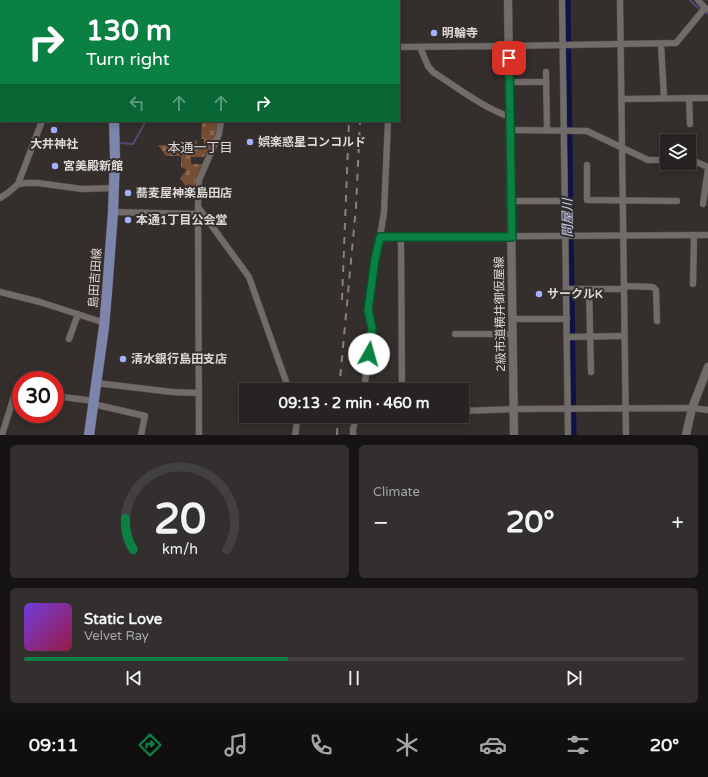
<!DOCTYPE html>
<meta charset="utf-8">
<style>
:root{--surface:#272322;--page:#332f2f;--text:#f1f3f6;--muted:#a4a4a5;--line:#434040;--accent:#0b8043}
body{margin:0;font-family:"Varela Round","Noto Sans JP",sans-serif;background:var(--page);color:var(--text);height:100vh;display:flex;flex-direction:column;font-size:15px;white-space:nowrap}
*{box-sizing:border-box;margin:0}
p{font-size:13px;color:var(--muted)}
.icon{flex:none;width:22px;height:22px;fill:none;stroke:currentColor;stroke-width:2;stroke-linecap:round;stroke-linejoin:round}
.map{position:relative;height:435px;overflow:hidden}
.sheet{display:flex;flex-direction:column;gap:10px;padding:10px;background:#151313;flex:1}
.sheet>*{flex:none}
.banner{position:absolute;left:0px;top:0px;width:400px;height:122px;box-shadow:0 2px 10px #0003,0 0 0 1px var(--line);background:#0b8043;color:#fff;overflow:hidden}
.controls{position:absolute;left:660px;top:134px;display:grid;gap:8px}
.controls a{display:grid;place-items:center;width:36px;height:36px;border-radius:0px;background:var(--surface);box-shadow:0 2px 10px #0003,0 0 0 1px var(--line);font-size:20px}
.speed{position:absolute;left:12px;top:371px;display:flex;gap:8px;font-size:20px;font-weight:700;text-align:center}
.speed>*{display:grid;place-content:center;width:52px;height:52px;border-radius:50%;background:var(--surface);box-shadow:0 2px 10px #0003,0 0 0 1px var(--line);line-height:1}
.speed .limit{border:6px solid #d22;background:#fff;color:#111}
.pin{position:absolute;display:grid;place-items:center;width:34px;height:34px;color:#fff;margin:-17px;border-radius:8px;box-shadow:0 2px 6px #0006}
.me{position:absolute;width:44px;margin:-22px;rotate:7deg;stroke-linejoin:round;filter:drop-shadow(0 0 3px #0008)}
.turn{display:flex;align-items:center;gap:14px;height:84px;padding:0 20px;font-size:18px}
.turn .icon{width:52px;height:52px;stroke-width:2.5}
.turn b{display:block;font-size:28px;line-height:34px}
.lanes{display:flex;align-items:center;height:38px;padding:0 20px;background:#0003;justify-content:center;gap:20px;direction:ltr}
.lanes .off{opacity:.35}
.big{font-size:30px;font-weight:800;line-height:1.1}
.sheet .card{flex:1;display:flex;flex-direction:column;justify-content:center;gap:6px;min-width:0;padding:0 14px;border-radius:6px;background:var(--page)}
.sheet .dial{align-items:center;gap:0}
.dial svg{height:104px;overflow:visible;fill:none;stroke:var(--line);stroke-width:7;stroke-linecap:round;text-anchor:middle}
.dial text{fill:var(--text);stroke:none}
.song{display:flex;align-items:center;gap:12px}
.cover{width:48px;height:48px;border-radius:6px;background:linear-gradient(135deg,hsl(260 70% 55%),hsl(340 70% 35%))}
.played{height:4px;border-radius:2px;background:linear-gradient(90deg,var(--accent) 40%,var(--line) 40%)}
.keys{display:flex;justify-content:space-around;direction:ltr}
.heat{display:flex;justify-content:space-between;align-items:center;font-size:22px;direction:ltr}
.sheet .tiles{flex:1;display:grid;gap:10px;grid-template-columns:1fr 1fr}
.card:last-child{grid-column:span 2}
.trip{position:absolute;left:239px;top:383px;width:230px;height:40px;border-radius:0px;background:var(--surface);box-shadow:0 2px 10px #0003,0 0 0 1px var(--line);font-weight:800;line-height:40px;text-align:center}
.tab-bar{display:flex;height:64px;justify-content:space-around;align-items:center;background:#100e0e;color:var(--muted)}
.tab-bar .icon{width:28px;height:28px}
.tab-bar .active{color:var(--accent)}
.tab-bar b{font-size:18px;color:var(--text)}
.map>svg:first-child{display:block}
.cemetery{fill:url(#cemetery-stones)}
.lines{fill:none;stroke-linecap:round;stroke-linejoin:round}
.stream{stroke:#4d4d72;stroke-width:2}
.river{stroke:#101146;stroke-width:11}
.minor-casing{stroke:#524d4b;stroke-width:7}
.tertiary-casing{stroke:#524d4b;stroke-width:9}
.primary-casing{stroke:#524d4b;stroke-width:11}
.minor{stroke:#716c69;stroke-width:6}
.tertiary{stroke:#716c69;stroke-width:8}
.primary{stroke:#7e85ac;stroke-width:10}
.rail{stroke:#878281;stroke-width:2;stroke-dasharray:7 7;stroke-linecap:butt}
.route-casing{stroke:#07532c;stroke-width:10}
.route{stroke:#0b8043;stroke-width:7}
.poi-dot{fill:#a2b2fd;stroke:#342f2d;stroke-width:1.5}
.labels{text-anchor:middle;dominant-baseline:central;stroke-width:4;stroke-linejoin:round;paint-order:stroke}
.poi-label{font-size:12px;font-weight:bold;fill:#dcd8d7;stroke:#342f2d;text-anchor:start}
.street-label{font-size:12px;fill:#dcd8d7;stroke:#342f2d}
.neighbourhood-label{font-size:13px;fill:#dcd8d7;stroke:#342f2d}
.water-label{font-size:13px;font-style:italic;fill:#cbd4f7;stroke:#342f2d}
</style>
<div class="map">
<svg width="708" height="435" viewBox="0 0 708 435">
<defs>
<pattern id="cemetery-stones" width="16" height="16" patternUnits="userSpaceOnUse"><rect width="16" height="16" fill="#774d34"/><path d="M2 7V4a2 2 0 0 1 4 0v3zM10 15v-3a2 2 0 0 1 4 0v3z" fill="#8a6651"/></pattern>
</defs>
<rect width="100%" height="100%" fill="#342f2d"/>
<path class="cemetery" d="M202,121H218C217,135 211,145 204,157H191V164H202C196,177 195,185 194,199L180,178L187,170L181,167V156H166L158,145H171V148H195V140L197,141V149H204V139H201Z"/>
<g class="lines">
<g class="stream">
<polyline points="690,0 698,8 708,14"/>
<polyline points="121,143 133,144 146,121"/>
</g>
<polyline class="river" points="565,0 571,435"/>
<g class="minor-casing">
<g id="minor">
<polyline points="18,0 18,1"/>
<polyline points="124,0 124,1"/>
<polyline points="210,0 210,1"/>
<polyline points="562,0 568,435"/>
<polyline points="620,0 626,435"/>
<polyline points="698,0 705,8"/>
<polyline points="391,1 391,0"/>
<polyline points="661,44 664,98"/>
<polyline points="399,47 509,46 676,43 705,8 708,9"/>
<path d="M420,47L428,66L433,72C458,88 482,107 510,117"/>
<polyline points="546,72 547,130"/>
<polyline points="510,82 546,82"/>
<polyline points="689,98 690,124"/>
<polyline points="622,99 708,98"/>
<polyline points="510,130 587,131 648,160 667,160"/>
<polyline points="689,161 694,161 708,167"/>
<polyline points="587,165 587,200 677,201"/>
<polyline points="18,184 42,121"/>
<polyline points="0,198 9,192 18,184 27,183 38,183 82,189 114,188"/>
<polyline points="511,201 565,201"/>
<polyline points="703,204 708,169"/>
<polyline points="198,207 249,277 289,390"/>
<polyline points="113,212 198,214"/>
<polyline points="380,237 708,235"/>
<polyline points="401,238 402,390"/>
<polyline points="693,284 694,235"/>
<polyline points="624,286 653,287 656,290 657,321"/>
<polyline points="566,289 624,289"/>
<polyline points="589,289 591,372"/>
<polyline points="0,292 40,302 105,323"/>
<polyline points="512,319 567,319"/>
<polyline points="455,334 512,334"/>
<polyline points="567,337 624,336"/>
<polyline points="69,339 78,314"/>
<polyline points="96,383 172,392 199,393"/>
<polyline points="364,390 372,328 368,311 375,259 380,237 384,212 388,121"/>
<polyline points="55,396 94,401"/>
<polyline points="93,404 145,416 141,435"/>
<polyline points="462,411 514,409 692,408 708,410"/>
<polyline points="2,435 15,393 21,392"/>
<polyline points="199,435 198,207 199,180 219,134 221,121"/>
<polyline points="295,435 296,430 297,416"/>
<polyline points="353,435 353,429 357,416"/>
</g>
</g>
<g class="tertiary-casing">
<g id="tertiary">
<polyline points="508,0 514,435"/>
<polyline points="296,1 297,0"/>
<polyline points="0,71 1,70"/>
<polyline points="686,435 692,408 708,367"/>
</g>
</g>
<g class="primary-casing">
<g id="primary">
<polyline points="78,0 78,1"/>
<polyline points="89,435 104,327 107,292 113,212 115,157 114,121"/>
</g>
</g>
<use href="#minor" class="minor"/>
<use href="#tertiary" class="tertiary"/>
<use href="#primary" class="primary"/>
<g class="rail">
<polyline points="354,1 354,0"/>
<polyline points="365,1 365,0"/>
<polyline points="342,300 349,121"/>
<polyline points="339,390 356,207 360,121"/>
<polyline points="337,435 338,416"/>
</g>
</g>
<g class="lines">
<g class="route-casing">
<polyline id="route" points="369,354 372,328 368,310 375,259 380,237 512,237 509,58"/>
</g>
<use href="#route" class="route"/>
</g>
<g class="poi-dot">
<circle cx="434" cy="33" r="4"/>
<circle cx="54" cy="130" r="4"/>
<circle cx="250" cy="142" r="4"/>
<circle cx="55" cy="166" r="4"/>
<circle cx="128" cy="193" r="4"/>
<circle cx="128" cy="220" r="4"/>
<circle cx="539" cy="294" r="4"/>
<circle cx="123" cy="359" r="4"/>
</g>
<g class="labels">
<g class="poi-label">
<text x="442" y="33">明輪寺</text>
<text x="258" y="142">娯楽惑星コンコルド</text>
<text x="54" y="144" text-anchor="middle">大井神社</text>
<text x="63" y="166">宮美殿新館</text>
<text x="136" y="193">蕎麦屋神楽島田店</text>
<text x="136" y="220">本通1丁目公会堂</text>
<text x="547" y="294">サークルK</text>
<text x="131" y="359">清水銀行島田支店</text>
</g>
<g class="street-label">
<text transform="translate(95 278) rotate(-86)">島田吉田線</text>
<text transform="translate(500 314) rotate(-91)">2級市道横井御仮屋線</text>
</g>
<g class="neighbourhood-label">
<text x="200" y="148">本通一丁目</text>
</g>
<g class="water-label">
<text transform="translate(568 218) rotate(-91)">問屋川</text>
</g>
</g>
</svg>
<div class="controls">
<a><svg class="icon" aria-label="layers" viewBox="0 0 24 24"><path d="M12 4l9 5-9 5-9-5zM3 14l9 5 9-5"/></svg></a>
</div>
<div class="speed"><div class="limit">30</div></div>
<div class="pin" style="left:509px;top:58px;background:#d93025"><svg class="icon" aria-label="arrive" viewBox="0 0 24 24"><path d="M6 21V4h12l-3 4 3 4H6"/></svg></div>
<svg class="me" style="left:369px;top:354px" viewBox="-20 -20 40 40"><circle r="19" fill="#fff"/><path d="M0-13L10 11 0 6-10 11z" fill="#0b8043"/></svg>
<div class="trip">09:13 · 2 min · 460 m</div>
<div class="banner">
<div class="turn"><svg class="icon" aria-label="right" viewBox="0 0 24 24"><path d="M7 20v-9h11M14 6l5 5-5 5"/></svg><div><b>130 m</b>Turn right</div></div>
<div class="lanes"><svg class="icon off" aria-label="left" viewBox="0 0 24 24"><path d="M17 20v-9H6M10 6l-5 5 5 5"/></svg><svg class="icon off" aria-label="ahead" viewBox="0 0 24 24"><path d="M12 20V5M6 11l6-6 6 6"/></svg><svg class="icon off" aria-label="ahead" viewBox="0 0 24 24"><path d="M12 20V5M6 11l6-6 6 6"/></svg><svg class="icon" aria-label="right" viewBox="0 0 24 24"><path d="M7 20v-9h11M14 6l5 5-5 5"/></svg></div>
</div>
</div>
<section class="sheet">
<div class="tiles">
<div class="card dial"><svg viewBox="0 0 100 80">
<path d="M14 69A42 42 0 1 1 86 69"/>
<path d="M14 69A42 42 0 0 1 8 45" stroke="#0b8043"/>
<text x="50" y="56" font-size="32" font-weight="700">20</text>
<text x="50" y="72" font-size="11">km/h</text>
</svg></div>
<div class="card"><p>Climate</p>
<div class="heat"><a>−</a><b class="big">20°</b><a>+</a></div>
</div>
<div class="card">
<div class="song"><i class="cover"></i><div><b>Static Love</b><p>Velvet Ray</p></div></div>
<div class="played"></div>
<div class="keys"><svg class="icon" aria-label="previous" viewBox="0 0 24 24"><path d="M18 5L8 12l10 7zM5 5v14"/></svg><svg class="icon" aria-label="pause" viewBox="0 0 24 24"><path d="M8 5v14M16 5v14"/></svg><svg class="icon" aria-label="next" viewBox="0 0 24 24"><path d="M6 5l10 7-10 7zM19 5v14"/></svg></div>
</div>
</div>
</section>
<nav class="tab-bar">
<b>09:11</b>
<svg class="icon active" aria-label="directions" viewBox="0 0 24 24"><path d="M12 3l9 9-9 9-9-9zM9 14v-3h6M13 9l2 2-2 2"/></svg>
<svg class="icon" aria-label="music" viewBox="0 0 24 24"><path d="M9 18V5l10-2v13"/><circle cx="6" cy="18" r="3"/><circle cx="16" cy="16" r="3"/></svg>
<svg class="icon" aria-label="phone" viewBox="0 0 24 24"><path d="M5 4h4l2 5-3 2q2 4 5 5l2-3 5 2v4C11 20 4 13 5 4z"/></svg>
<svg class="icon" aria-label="climate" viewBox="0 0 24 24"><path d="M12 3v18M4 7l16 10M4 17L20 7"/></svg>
<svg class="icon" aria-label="car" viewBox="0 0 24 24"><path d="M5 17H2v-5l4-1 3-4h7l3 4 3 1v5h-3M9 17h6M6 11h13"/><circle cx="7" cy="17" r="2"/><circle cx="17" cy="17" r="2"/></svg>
<svg class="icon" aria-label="filters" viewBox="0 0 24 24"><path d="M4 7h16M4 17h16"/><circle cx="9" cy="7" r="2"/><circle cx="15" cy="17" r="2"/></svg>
<b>20°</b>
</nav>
